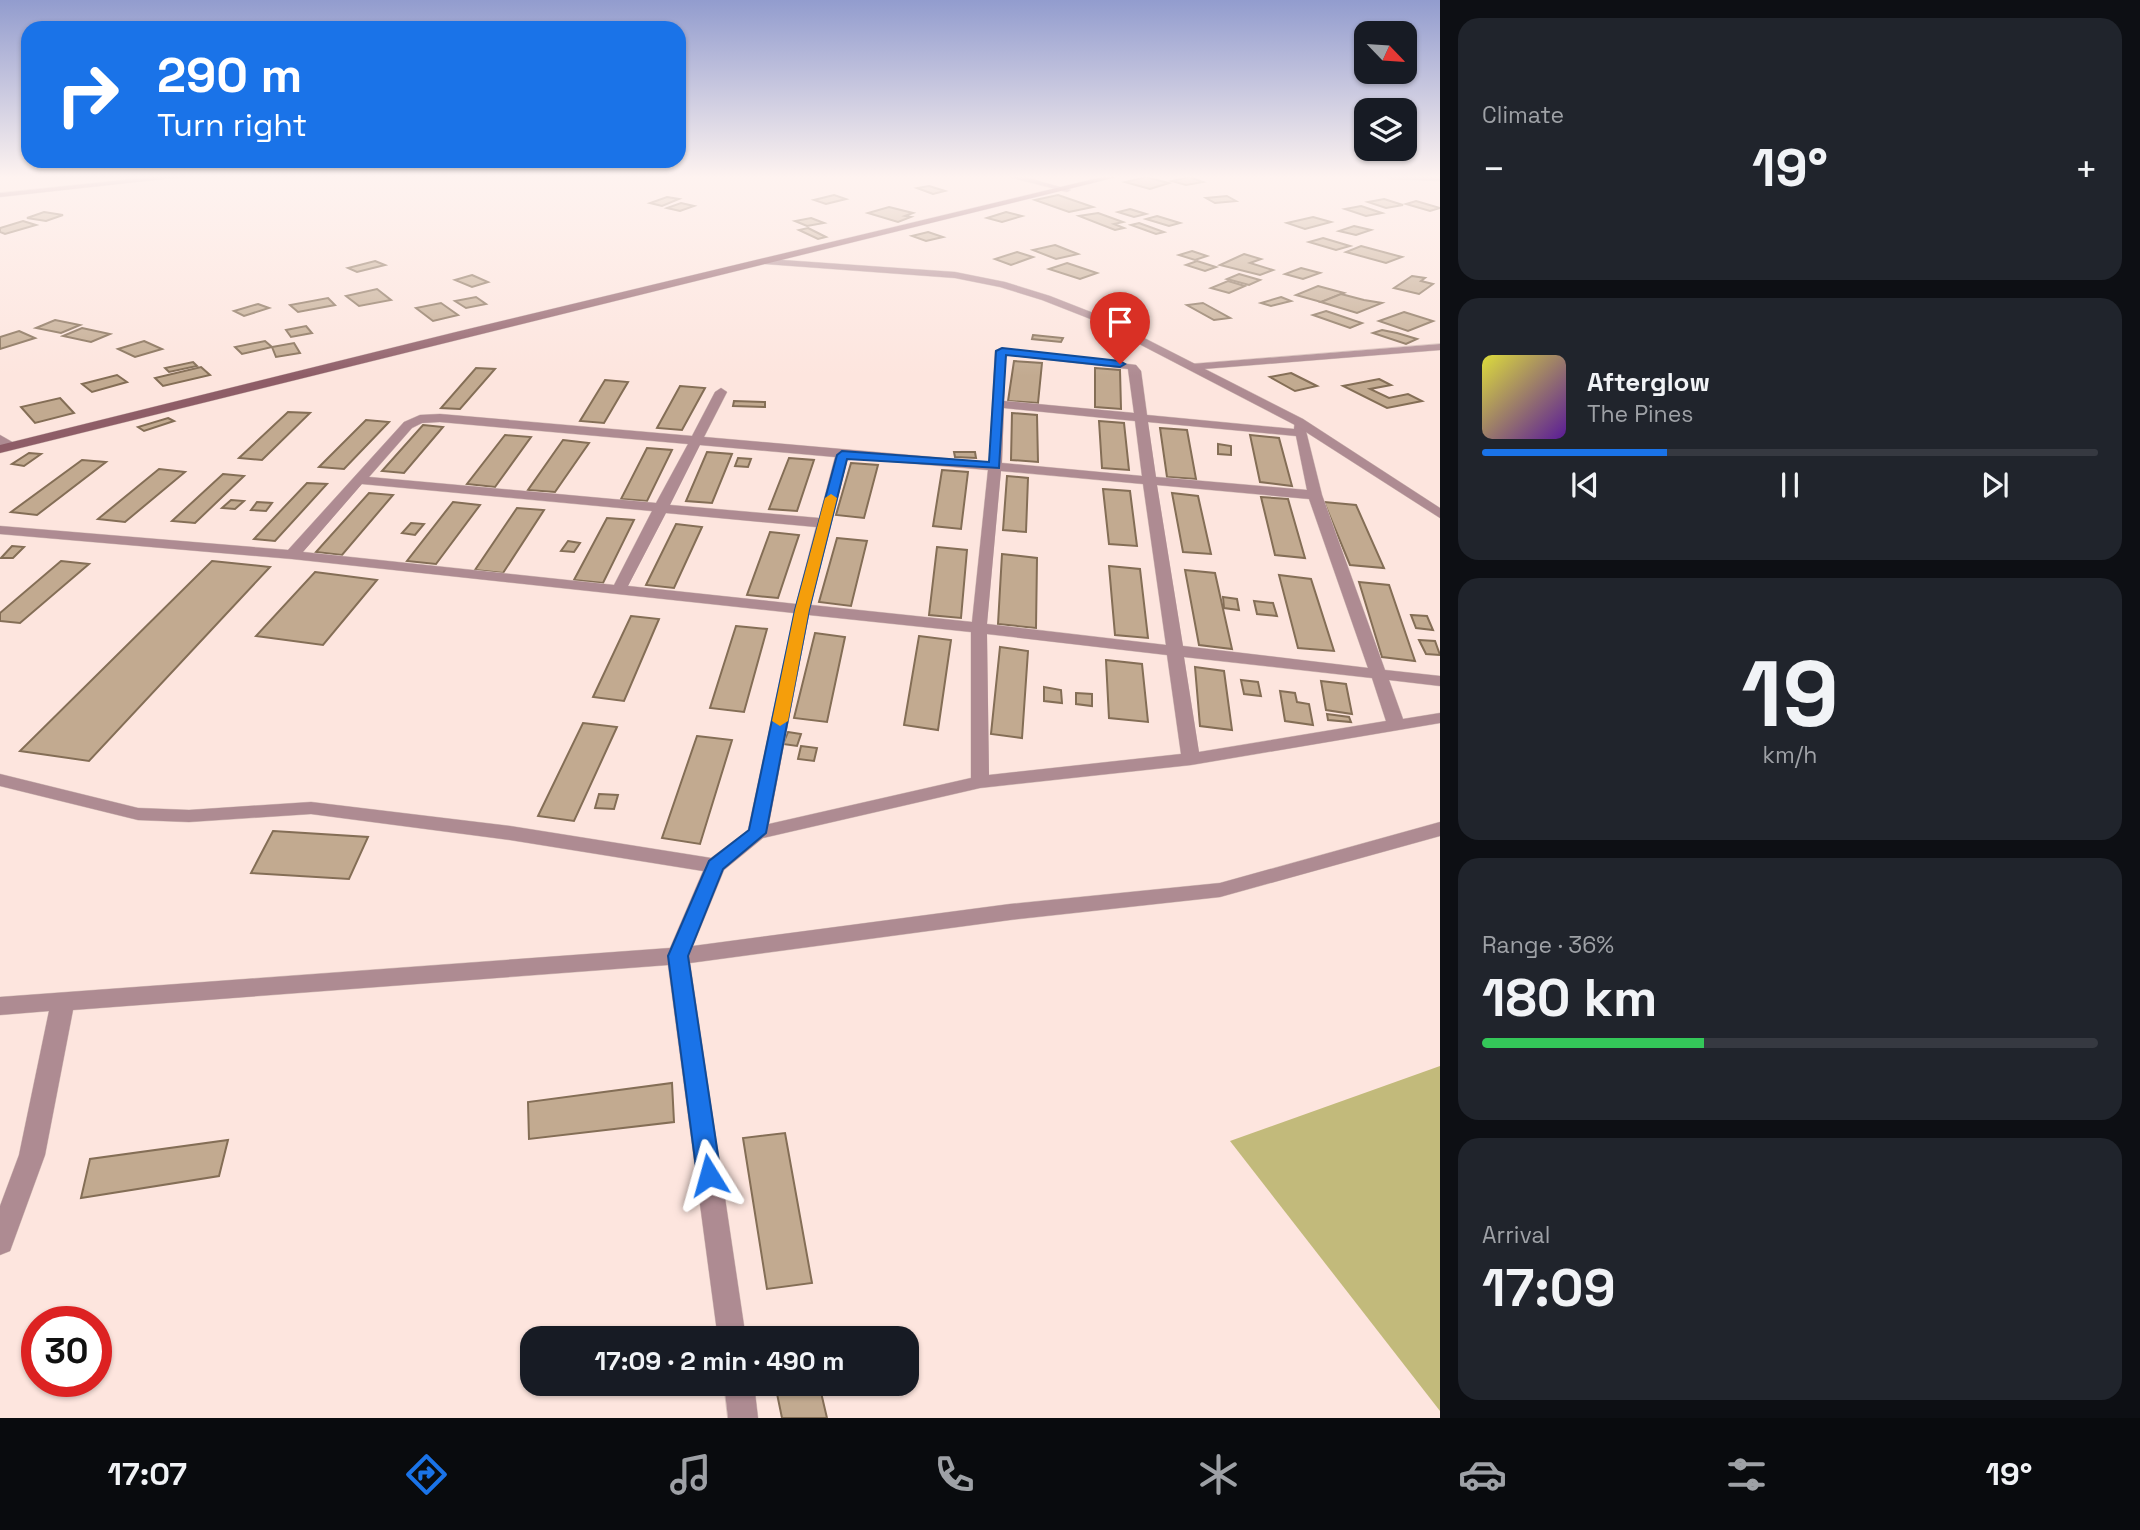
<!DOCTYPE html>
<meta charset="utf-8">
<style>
:root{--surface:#171b24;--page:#20242c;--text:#f1f3f6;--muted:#9ea1a6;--line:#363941;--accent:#1a73e8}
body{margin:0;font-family:"Space Grotesk",sans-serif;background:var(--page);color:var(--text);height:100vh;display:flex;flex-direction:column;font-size:26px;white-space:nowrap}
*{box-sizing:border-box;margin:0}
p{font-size:23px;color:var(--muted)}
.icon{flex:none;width:38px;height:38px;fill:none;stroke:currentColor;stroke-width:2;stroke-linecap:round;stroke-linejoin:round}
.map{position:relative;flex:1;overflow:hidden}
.drawer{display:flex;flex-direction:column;gap:18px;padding:18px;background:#0d0f14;width:700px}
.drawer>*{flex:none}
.banner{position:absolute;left:21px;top:21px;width:665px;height:147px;border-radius:21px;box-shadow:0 2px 5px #0004;background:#1a73e8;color:#fff;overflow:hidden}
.needle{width:46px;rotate:115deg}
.tools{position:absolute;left:1354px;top:21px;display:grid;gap:14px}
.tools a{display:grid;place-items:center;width:63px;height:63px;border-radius:14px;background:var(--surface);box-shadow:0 2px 5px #0004;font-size:35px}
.speed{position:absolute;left:21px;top:1306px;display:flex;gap:14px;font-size:35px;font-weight:700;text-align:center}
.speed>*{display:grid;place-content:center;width:91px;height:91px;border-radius:50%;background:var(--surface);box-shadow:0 2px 5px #0004;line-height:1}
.speed .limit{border:10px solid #d22;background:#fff;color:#111}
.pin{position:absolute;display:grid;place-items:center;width:60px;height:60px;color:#fff;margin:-72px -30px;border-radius:50% 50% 50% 0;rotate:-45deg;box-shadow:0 0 7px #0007}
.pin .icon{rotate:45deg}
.me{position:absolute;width:77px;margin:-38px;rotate:352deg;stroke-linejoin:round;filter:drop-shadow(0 0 5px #0008)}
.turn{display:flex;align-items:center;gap:24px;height:147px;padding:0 21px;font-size:32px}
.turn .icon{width:91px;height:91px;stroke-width:2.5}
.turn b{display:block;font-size:49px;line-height:60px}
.big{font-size:52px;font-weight:700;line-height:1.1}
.drawer .widget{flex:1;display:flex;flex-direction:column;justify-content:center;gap:10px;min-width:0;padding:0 24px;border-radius:21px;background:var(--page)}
.drawer .dial{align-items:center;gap:0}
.dial b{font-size:91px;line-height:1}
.song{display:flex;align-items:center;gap:21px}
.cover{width:84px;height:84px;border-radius:10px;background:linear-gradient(135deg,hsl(60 70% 55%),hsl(270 70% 35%))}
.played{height:7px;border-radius:4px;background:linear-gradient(90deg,var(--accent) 30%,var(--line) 30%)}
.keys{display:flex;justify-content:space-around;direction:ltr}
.heat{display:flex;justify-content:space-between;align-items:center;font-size:38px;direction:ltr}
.charge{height:10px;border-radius:5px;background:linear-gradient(90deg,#34c759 36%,var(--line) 0)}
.trip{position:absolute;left:520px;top:1326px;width:399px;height:70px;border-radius:21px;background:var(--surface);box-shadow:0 2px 5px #0004;font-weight:700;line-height:70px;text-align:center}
.tab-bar{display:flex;height:112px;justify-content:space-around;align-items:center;background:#090b0e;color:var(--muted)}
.tab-bar .icon{width:49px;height:49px}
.tab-bar .active{color:var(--accent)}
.tab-bar b{font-size:32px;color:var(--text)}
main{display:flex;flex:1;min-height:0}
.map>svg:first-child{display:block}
.green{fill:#c2ba7b}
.building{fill:#c2aa90;stroke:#846e56;stroke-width:2}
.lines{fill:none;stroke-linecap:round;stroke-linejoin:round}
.minor-casing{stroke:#d9c3bc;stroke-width:1}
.tertiary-casing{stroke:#d9c3bc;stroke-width:1}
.secondary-casing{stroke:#d9c3bc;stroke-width:1}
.minor{fill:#ae8b92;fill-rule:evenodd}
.tertiary{fill:#ae8b92;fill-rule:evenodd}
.secondary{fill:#8e5d67;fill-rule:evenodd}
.route{fill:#1a73e8;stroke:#114b97;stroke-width:2}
.slow{fill:#f59e0b}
</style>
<main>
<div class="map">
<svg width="1440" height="1418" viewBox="0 0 1440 1418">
<rect width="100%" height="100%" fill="#fde5de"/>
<polygon class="green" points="1440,1066 1440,1411 1230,1141"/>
<g class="building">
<polygon points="1146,177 1169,183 1150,189 1125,182"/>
<polygon points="1189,177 1203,182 1186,185 1172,181"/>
<polygon points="929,186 945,191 933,194 917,188"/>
<polygon points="834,195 846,199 826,204 814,200"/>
<polygon points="1058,195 1093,207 1069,212 1035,200"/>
<polygon points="1227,196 1236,201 1215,203 1206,198"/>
<polygon points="667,197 679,199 662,206 650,203"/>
<polygon points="1384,199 1403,205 1386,208 1368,202"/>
<polygon points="1416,201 1440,208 1430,211 1406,204"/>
<polygon points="681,203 694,206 680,211 667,208"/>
<polygon points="1361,206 1382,213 1366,216 1345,209"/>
<polygon points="889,207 913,213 905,216 911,217 898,222 868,213"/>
<polygon points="1130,209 1146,214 1134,217 1118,212"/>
<polygon points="44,212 63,215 46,221 27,218"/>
<polygon points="1006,212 1022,216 1002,222 987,218"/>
<polygon points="1098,213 1123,222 1114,224 1124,228 1115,230 1079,216"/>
<polygon points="1157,216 1180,223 1169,226 1146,219"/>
<polygon points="1313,217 1331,222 1305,229 1287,223"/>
<polygon points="811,218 824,223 807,226 795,221"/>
<polygon points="23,221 36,225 5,234 0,232 0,228"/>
<polygon points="1139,223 1164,232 1156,234 1131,225"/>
<polygon points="1354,226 1371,230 1356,235 1339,231"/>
<polygon points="808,228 826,237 818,239 799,230"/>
<polygon points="928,232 943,237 926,241 912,236"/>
<polygon points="1323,238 1350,246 1336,250 1309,242"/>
<polygon points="1055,245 1078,254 1056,259 1033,250"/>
<polygon points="1361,246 1402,257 1386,263 1346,252"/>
<polygon points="1192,251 1207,256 1195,260 1179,255"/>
<polygon points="1017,252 1033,257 1011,265 995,259"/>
<polygon points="1244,254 1261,259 1250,263 1273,270 1260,275 1220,265"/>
<polygon points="375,261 385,265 357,272 348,268"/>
<polygon points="1197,261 1216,267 1205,271 1186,265"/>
<polygon points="1067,263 1097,273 1080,279 1049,269"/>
<polygon points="1301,268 1320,273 1303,279 1285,274"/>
<polygon points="1239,274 1260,280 1249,285 1227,279"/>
<polygon points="472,275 488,282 472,287 455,280"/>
<polygon points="1412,276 1425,278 1421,281 1433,284 1419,294 1394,288"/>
<polygon points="1228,281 1245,286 1229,293 1211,288"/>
<polygon points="1318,286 1344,293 1321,302 1296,295"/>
<polygon points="377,289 391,300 359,306 346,296"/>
<polygon points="1341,294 1364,300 1382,303 1357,313 1321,302"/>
<polygon points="476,297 486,304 466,308 455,301"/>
<polygon points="1281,297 1291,301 1271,306 1261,303"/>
<polygon points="328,298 335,305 298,312 290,305"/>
<polygon points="441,303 458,315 433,321 416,308"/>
<polygon points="1203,303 1230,318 1214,320 1187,305"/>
<polygon points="258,304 269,308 244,316 234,311"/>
<polygon points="1326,311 1362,323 1350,328 1313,315"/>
<polygon points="1404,312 1433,321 1408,331 1379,321"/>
<polygon points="55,320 80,325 61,333 36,328"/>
<polygon points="306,326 312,333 291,337 286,330"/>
<polygon points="82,328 110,334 91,342 63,336"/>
<polygon points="1382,330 1397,333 1417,339 1406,344 1373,333"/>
<polygon points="19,331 35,338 0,349 0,337"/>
<polygon points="1033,335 1063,338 1061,342 1032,339"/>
<polygon points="144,341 162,349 135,357 118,349"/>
<polygon points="265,341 272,347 242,354 235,347"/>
<polygon points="294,343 300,353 276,357 272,347"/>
<polygon points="1014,361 1042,363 1038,403 1008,401"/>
<polygon points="193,362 197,366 169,372 165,368"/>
<polygon points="201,367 210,375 163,386 155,378"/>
<polygon points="476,368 495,369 460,409 441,408"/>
<polygon points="1095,368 1120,370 1121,409 1095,407"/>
<polygon points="1291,373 1317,386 1295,391 1270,377"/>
<polygon points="117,375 127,382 92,392 82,384"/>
<polygon points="1379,379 1391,385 1370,389 1389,398 1408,394 1422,401 1387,408 1343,386"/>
<polygon points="605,380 628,382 604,423 580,421"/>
<polygon points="680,386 705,388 682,430 657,428"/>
<polygon points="60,398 74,413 35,423 21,407"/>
<polygon points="734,401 765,402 765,407 733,406"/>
<polygon points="288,412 310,413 262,460 239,458"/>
<polygon points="1012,413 1037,415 1038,462 1011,460"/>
<polygon points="168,418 174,421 144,431 138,427"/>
<polygon points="366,420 389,422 344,469 319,467"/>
<polygon points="1099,421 1124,423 1129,470 1102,468"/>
<polygon points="423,425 443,427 404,473 382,471"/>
<polygon points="1160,428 1187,430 1196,479 1167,477"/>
<polygon points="505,435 531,437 495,487 467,484"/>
<polygon points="1250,435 1279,438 1292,486 1260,482"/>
<polygon points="563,440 589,443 555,492 528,490"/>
<polygon points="1218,444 1231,446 1231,455 1218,454"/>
<polygon points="647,448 672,450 647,501 621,499"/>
<polygon points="707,452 732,454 712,503 686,501"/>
<polygon points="954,452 975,452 976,458 955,457"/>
<polygon points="29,453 41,454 24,466 12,464"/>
<polygon points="738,458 751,459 748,467 735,466"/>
<polygon points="789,458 814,460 797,511 769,509"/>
<polygon points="82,460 106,462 37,515 11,512"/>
<polygon points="851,463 878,465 864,518 836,515"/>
<polygon points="159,469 185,472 125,522 98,519"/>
<polygon points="942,470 968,472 961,529 933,526"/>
<polygon points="223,474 244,476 195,523 172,521"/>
<polygon points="1007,476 1028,478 1026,532 1003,530"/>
<polygon points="307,483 327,484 275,541 254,539"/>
<polygon points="1103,489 1130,491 1137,546 1109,544"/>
<polygon points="369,493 393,495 342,555 316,552"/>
<polygon points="1172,493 1198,496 1211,554 1183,552"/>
<polygon points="1261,497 1288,499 1305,558 1275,555"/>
<polygon points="231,500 244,501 235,509 222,508"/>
<polygon points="257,502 272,503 266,511 251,510"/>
<polygon points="453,502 480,505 436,564 407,561"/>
<polygon points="1324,502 1356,505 1384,568 1350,565"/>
<polygon points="517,508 544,510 503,573 475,570"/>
<polygon points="607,518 634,520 603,583 574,580"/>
<polygon points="411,523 424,524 415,535 402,533"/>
<polygon points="676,524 702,527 674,588 646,585"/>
<polygon points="770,532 799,535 778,598 747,595"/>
<polygon points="837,538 867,541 851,606 819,602"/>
<polygon points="568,541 580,543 574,552 561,551"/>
<polygon points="12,546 24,547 13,558 1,558"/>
<polygon points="937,547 967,550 961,618 929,615"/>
<polygon points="1002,554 1037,558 1036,628 998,624"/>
<polygon points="61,561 89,564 20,623 0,621 0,613"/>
<polygon points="212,561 270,567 89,761 20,751"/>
<polygon points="1109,566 1140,569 1148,638 1115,635"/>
<polygon points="1185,570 1215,573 1232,649 1199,645"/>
<polygon points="315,572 377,580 323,645 256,636"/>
<polygon points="1279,575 1311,579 1334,651 1298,648"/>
<polygon points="1359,582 1389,585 1415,661 1382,657"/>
<polygon points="1223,597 1237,599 1239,610 1224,608"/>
<polygon points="1254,601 1273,603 1277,616 1257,614"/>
<polygon points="1411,615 1427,616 1433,630 1416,628"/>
<polygon points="631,616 659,619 624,701 593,697"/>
<polygon points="736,626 767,629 744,712 710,708"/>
<polygon points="815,633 845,637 827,722 794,718"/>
<polygon points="919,636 951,640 938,730 904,725"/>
<polygon points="1419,640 1435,641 1440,655 1426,654"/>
<polygon points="1000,647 1028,651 1022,738 991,734"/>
<polygon points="1106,660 1142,664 1148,722 1109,718"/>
<polygon points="1195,667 1224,671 1232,730 1200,726"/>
<polygon points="1241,680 1258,682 1261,696 1244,694"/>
<polygon points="1321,681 1346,684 1352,714 1326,710"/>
<polygon points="1044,687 1061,690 1062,703 1044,701"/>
<polygon points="1280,691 1295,693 1297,702 1309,704 1313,725 1285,721"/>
<polygon points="1076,693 1092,694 1092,706 1076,704"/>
<polygon points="1327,714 1349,717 1351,722 1328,720"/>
<polygon points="583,723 617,727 574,821 538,816"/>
<polygon points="788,732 801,734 797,746 783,744"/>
<polygon points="697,736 732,740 700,844 662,838"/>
<polygon points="801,746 817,748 814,761 798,759"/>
<polygon points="599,794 618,795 614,809 595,808"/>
<polygon points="273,831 368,837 349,879 251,873"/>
<polygon points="672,1083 674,1122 529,1139 528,1102"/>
<polygon points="785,1133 812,1283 767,1289 743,1138"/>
<polygon points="228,1140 219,1176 81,1198 90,1159"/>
<polygon points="775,1384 819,1384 827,1418 782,1418"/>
</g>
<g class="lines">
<g class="minor-casing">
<g id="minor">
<polygon points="152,177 182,177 0,197 0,193"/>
<polygon points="1009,177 1024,177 1071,190 1067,192"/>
<polygon points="1386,177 1440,177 1440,181 1390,179"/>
<polygon points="1440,344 1440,350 1191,370 1185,367 1191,364"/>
<path d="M1001,348L1136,365L1141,371L1147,415L1294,429L1295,419H1303L1322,495L1385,670L1440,676V686L1389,680L1403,719L1440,713V723L1191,765L980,788L763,838L724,870L693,946L1010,904L1220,883L1440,822V836L1220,897L1010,920L690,963L746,1339H718L668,965L73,1010L45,1155L10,1251L0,1255V1206L19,1155L49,1011L0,1015V997L670,948L703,871L510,840L311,814L189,822L138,820L0,786V774L138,808L189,810L311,802L510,826L711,858L748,830L794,613L292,559L0,534V526L288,550L404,422L420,415L440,414L692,436L715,392L721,388L727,392L704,437L989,462L995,351ZM1006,355L1128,369L1134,413L1004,401ZM1004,408L1135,421L1142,476L1002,463ZM440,422L688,444L656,503L369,477L412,428L422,423ZM1148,422L1296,436L1307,490L1156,477ZM700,445L835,457L819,518L670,505ZM848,458L988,470L972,622L811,605ZM1001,471L1143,484L1166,645L987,624ZM362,484L652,511L614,585L303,552ZM1157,485L1309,499L1368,668L1183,646ZM666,513L816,527L796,604L628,586ZM809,615L971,632V778L769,824ZM987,634L1167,655L1181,754L989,775ZM1184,657L1372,678L1386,721L1199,752Z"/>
<polygon points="0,435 14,443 14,449 4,449 0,445"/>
<polygon points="724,1384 754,1384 758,1418 728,1418"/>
</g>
</g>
<g class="tertiary-casing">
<polygon id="tertiary" points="768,259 955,272 1005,282 1050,296 1101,316 1303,419 1440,508 1440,518 1295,425 1093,320 1042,300 1000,287 955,278 765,264 763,262"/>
</g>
<g class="secondary-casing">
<polygon id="secondary" points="1102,177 1117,177 0,453 0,445 456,332"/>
</g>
<use href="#minor" class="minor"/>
<use href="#tertiary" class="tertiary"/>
<use href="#secondary" class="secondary"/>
</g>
<linearGradient id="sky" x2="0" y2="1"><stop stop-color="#929cce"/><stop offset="0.47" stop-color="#fef3f0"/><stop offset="1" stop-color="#fef3f0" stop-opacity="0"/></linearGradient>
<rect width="1440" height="376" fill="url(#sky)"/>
<polygon class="route" points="1002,348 1120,361 1125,364 1120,367 1006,355 999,468 847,459 809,610 766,833 723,869 688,956 721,1175 717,1182 709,1185 701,1182 697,1175 668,956 709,861 749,830 795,610 837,455 842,451 989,462 996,351"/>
<polygon class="slow" points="831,494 837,498 809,610 788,721 780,726 772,721 795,610 825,498"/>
</svg>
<div class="tools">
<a><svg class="needle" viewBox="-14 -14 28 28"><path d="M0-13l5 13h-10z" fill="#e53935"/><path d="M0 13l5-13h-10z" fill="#9ea1a6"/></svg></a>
<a><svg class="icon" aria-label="layers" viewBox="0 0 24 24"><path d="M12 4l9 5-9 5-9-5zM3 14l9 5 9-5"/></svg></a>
</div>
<div class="speed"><div class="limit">30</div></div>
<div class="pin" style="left:1120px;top:364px;background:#d93025"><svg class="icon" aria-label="arrive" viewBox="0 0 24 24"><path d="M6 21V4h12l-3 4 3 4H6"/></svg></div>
<svg class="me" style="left:709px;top:1175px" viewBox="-20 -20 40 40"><path d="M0-17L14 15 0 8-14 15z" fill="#1a73e8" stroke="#fff" stroke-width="4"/></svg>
<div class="trip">17:09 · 2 min · 490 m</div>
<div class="banner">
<div class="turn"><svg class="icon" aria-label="right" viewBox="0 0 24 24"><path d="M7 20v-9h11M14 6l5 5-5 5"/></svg><div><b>290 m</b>Turn right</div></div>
</div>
</div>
<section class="drawer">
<div class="widget"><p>Climate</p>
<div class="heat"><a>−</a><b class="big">19°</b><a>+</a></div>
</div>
<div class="widget">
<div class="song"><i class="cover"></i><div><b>Afterglow</b><p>The Pines</p></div></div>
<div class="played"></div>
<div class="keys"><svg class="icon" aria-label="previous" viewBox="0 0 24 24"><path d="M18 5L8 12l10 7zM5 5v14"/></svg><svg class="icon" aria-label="pause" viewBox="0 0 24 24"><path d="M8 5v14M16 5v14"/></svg><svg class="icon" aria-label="next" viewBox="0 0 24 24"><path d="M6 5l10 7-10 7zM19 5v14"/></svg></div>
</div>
<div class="widget dial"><b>19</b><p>km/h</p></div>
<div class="widget"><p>Range · 36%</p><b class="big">180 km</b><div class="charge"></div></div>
<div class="widget"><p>Arrival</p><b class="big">17:09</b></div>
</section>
</main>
<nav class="tab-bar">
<b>17:07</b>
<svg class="icon active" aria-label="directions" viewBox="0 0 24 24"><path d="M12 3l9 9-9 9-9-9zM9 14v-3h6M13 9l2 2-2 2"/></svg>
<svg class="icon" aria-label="music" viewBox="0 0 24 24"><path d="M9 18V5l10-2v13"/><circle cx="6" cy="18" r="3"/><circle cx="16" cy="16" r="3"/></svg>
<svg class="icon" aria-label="phone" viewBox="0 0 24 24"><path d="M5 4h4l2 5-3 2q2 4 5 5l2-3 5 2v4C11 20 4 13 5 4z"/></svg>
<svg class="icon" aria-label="climate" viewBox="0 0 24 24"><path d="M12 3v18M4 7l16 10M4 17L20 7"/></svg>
<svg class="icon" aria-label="car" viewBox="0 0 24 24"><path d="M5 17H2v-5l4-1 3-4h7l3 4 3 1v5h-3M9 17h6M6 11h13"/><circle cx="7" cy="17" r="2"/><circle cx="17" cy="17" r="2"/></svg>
<svg class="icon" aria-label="filters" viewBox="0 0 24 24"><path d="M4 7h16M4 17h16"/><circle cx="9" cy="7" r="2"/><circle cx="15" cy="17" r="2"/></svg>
<b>19°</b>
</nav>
